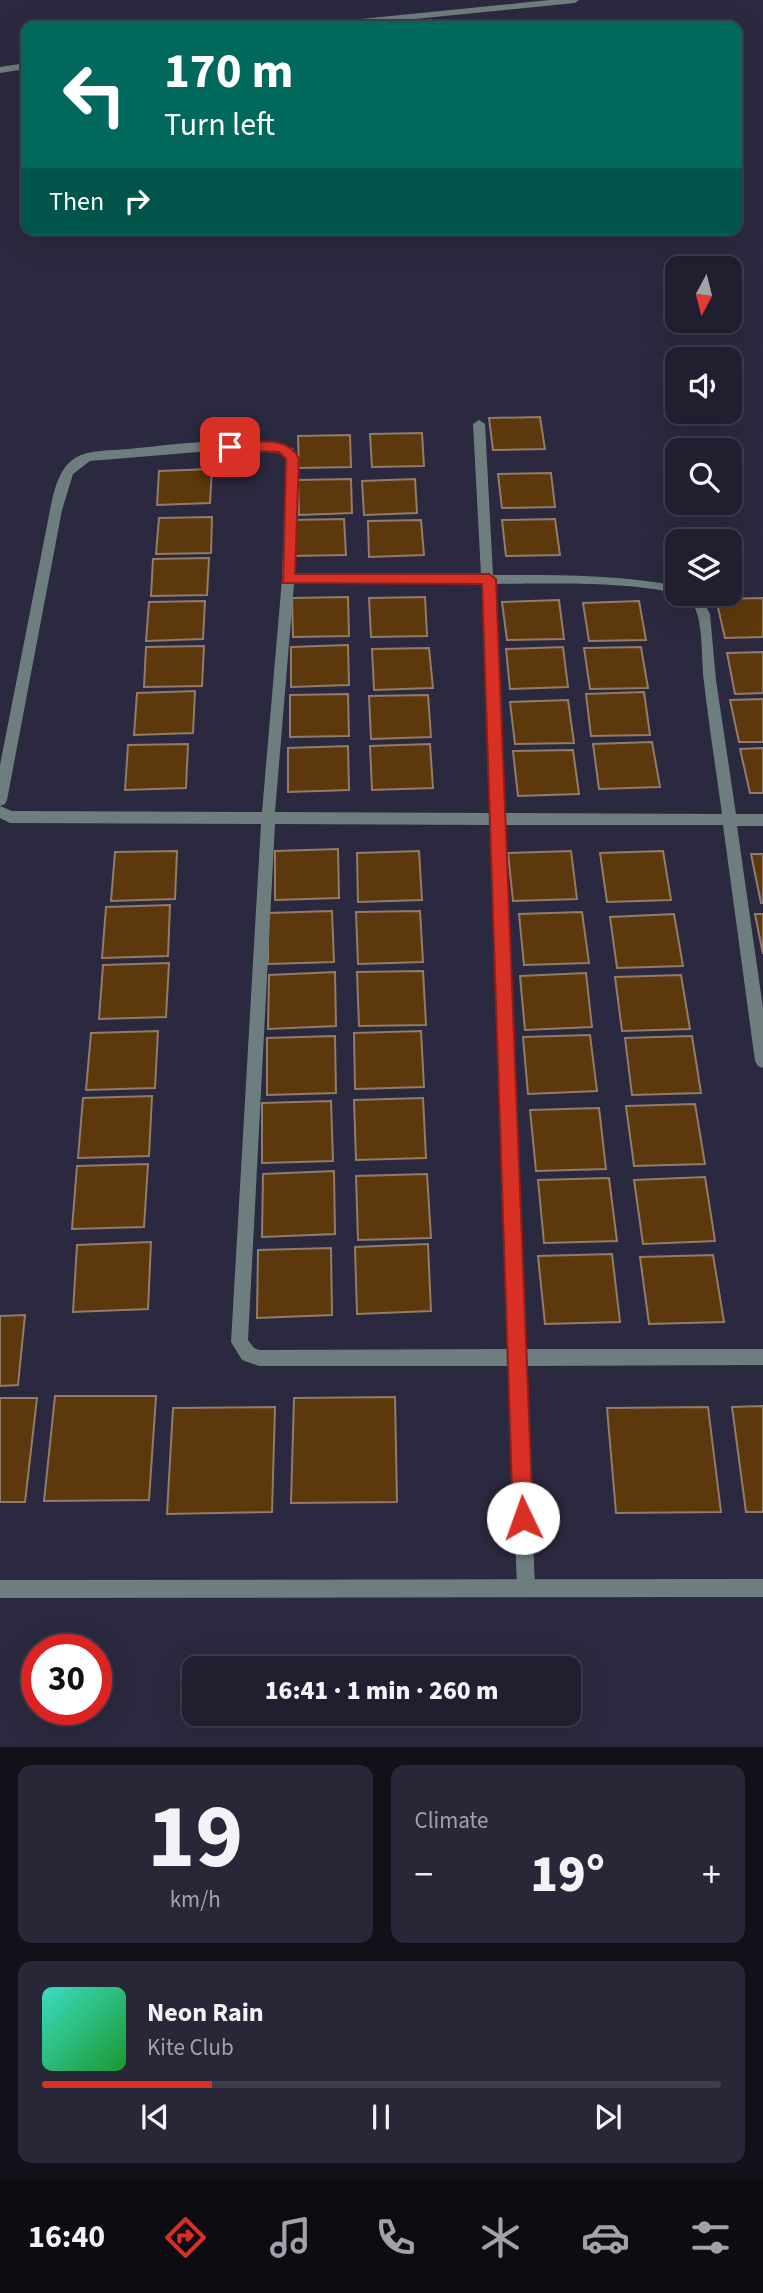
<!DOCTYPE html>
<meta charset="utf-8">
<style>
:root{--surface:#201f2f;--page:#282737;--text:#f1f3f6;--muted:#a2a2aa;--line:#3d3d4b;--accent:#d93025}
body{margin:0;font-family:"Source Sans 3",sans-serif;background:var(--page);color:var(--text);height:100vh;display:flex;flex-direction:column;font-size:26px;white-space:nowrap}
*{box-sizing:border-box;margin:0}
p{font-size:23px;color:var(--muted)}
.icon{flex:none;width:38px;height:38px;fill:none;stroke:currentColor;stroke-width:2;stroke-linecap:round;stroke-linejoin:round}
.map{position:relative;height:1747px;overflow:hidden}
.details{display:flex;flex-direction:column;gap:18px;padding:18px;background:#12111a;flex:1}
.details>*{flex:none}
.top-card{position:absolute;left:21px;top:21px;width:721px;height:214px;border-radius:14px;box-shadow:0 7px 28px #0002,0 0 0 2px var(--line);background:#00695c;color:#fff;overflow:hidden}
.needle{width:46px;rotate:187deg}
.tools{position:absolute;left:665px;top:256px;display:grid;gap:14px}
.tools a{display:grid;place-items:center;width:77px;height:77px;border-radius:14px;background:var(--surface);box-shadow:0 7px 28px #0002,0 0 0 2px var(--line);font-size:35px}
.speed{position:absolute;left:21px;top:1634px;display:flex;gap:14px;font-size:35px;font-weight:700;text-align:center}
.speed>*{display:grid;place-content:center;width:91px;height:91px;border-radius:50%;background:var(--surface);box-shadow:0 7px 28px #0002,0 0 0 2px var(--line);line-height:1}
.speed .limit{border:10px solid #d22;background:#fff;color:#111}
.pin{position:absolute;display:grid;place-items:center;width:60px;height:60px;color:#fff;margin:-30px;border-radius:14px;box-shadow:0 4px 10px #0006}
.me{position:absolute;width:77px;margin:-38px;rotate:357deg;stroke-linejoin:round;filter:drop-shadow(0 0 5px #0008)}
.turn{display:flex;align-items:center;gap:24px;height:147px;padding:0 28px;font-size:32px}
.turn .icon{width:91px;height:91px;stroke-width:2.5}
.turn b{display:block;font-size:49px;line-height:60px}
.then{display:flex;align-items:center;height:66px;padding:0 28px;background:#0003;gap:14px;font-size:26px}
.big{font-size:52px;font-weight:800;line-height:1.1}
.details .widget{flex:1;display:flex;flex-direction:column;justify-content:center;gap:10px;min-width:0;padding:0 24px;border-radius:14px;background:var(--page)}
.details .dial{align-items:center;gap:0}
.dial b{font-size:91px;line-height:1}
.song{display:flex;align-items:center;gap:21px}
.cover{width:84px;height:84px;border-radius:10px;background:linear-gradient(135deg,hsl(170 70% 55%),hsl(130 70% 35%))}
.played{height:7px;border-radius:4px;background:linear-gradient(90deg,var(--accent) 25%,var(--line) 25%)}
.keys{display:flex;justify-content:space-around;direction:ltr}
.heat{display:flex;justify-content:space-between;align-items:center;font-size:38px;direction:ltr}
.details .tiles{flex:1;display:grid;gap:18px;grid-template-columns:1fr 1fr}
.widget:last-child{grid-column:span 2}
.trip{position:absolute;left:182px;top:1656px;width:399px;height:70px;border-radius:14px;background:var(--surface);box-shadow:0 7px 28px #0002,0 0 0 2px var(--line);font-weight:800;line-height:70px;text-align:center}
.menu{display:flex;height:112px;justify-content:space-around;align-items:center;background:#0d0c13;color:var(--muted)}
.menu .icon{width:49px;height:49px}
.menu .on{color:var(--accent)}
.menu b{font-size:32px;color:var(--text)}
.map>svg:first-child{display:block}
.building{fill:#5d380c;stroke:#927c68;stroke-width:2}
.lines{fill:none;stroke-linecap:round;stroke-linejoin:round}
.minor{fill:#6e7d7d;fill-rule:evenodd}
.tertiary{fill:#6e7d7d;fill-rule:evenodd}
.route{fill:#d93025;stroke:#8d1f18;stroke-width:2}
</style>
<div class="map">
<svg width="763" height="1747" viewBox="0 0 763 1747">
<rect width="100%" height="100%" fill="#2a293f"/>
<g class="building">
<polygon points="540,417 545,449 493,450 489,418"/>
<polygon points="422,433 424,466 372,467 370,434"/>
<polygon points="350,435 351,467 299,468 298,436"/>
<polygon points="212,469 210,503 157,505 159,471"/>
<polygon points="551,473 555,507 502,508 498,474"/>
<polygon points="351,479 352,513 299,515 298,480"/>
<polygon points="415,479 417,513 364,515 362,481"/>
<polygon points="212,517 211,553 156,554 159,518"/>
<polygon points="344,519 346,555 291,556 291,520"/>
<polygon points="555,519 560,555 506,556 502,520"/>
<polygon points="421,520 424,555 369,557 368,521"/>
<polygon points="209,558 207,595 151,596 153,559"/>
<polygon points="348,597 349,636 293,637 292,598"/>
<polygon points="425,597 427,636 371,637 369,598"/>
<polygon points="763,598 763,637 725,638 716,599"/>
<polygon points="559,600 564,639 507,640 502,602"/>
<polygon points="205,601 203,639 146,641 149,602"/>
<polygon points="639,601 646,640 589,641 583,603"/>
<polygon points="348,645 349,685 291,687 291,647"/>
<polygon points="204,646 202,686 144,687 146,647"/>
<polygon points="563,647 568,687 510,689 506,649"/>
<polygon points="641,647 648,688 590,689 584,648"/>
<polygon points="429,648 433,688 374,690 372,649"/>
<polygon points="763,652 763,693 735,694 727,653"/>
<polygon points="195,691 193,733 134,735 137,693"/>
<polygon points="644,692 650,735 591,736 586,694"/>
<polygon points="348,694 349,736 290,737 290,695"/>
<polygon points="428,695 431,737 371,739 369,696"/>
<polygon points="763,699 763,742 739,742 730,700"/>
<polygon points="568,700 574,743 515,744 510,702"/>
<polygon points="652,742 660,787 599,789 593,744"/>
<polygon points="188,744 186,788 125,790 128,745"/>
<polygon points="430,744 433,788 372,790 370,746"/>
<polygon points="348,746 349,790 288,792 288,748"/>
<polygon points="763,748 763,793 750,793 740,749"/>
<polygon points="573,750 579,794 518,796 513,751"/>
<polygon points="338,849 339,898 275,900 275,851"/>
<polygon points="177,851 175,899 111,901 115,852"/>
<polygon points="419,851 422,900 358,902 357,853"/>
<polygon points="571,851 577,899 513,901 508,853"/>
<polygon points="663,851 671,900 607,902 600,853"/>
<polygon points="751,854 763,854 763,903 761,903"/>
<polygon points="170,905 168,956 102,958 106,907"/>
<polygon points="332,911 334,962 268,964 268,913"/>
<polygon points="420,911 423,962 358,964 356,912"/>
<polygon points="582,912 589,963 524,965 519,914"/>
<polygon points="674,914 683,966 617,968 610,917"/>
<polygon points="755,914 763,914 763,954"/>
<polygon points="169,963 166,1017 99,1019 103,965"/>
<polygon points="423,971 426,1025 359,1026 357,972"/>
<polygon points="335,972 336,1026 268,1029 269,975"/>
<polygon points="586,973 592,1027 525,1030 520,976"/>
<polygon points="681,975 690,1029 622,1031 615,977"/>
<polygon points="158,1031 155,1088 86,1090 91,1033"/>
<polygon points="421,1031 424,1087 355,1089 354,1033"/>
<polygon points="590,1035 597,1091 528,1094 523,1037"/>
<polygon points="335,1036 336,1093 267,1095 267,1038"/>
<polygon points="692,1036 701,1093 632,1095 625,1038"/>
<polygon points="152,1096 149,1156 78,1158 83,1098"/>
<polygon points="423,1098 426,1158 356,1160 354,1100"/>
<polygon points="331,1101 333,1161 262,1163 262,1103"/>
<polygon points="695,1104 705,1164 634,1166 626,1106"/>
<polygon points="599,1108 606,1169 536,1171 530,1110"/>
<polygon points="148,1164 144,1227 72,1229 77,1166"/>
<polygon points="334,1171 335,1234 262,1237 263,1174"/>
<polygon points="427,1174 431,1238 358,1240 356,1176"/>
<polygon points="705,1177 715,1241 643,1244 634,1180"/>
<polygon points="609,1178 617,1241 544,1243 538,1180"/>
<polygon points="151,1242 148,1309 73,1312 77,1245"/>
<polygon points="428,1244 431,1311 357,1314 355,1247"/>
<polygon points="331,1248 332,1315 257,1318 258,1250"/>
<polygon points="612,1254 620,1322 545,1324 538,1256"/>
<polygon points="713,1255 724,1322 649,1324 640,1257"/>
<polygon points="25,1315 18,1385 0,1386 0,1316"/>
<polygon points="55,1396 156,1396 149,1500 44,1501"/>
<polygon points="395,1397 397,1502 291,1503 294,1398"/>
<polygon points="0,1398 37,1398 25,1502 0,1502"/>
<polygon points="763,1406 763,1512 746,1512 732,1407"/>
<polygon points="275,1407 272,1512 167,1514 173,1408"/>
<polygon points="708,1407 721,1512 616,1513 607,1408"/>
</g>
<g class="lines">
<g class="minor">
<polygon points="549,0 579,0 575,3 345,26 317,26 321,23"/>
<polygon points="26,63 26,69 0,73 0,67"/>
<path d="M479,420L485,424L493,575C555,575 616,574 677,586V593L700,595L710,614L716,680L736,814H763V826H737L763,1008V1068L758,1066L755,1061L723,825H505L524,1349H763V1365L525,1366L535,1586L532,1592L526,1595L520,1592L517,1586L508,1366H259L242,1360L231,1342L261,824L10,823L0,818V806L12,811L262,812L282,579L286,459L284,454L251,450H223L90,461L73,474L62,510L7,800L5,804L0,806V765L50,510C54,492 58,469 75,458C90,449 111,451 128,449C180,444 238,435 289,447L293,448L298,459L294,575H481L473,424ZM294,584H482L491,813L275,812ZM494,584C529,584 674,579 692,603C704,618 701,662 704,682C709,726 716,770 722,814L504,813ZM275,824L491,825L507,1349L259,1350L254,1348L248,1340Z"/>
</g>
<polygon class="tertiary" points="763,1579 763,1597 0,1598 0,1580"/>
</g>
<path class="route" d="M230,443C253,443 288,434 299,459L295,574H489L496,579L533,1518L530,1525L523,1528L516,1525L513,1518L482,584L283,583L286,459L279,452L226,450V444Z"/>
</svg>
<div class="tools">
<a><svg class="needle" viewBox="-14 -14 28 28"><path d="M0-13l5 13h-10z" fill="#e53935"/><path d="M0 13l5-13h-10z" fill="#a2a2aa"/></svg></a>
<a><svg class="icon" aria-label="sound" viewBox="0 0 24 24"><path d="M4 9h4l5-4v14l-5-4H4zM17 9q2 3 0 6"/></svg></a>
<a><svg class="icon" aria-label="search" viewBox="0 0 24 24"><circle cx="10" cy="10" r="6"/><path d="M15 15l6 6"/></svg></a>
<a><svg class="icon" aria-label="layers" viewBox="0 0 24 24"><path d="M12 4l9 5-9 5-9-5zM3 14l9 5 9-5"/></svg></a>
</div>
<div class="speed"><div class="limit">30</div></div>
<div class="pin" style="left:230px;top:447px;background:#d93025"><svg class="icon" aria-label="arrive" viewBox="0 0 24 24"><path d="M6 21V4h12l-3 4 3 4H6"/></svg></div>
<svg class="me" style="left:523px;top:1518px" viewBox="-20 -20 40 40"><circle r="19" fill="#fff"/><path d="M0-13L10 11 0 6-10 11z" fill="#d93025"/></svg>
<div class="trip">16:41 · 1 min · 260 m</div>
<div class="top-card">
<div class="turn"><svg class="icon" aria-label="left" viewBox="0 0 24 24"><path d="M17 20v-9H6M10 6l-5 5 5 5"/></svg><div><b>170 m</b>Turn left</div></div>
<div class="then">Then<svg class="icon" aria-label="right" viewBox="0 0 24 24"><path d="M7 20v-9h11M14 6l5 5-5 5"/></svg></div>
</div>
</div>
<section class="details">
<div class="tiles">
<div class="widget dial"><b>19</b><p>km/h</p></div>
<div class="widget"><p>Climate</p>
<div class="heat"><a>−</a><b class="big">19°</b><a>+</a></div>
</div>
<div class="widget">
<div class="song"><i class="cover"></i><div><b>Neon Rain</b><p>Kite Club</p></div></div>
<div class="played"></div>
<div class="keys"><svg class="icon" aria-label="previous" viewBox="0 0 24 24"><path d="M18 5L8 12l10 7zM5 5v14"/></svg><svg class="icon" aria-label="pause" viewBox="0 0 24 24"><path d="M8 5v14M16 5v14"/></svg><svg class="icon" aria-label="next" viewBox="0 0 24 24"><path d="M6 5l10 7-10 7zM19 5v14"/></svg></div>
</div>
</div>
</section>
<nav class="menu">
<b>16:40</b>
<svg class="icon on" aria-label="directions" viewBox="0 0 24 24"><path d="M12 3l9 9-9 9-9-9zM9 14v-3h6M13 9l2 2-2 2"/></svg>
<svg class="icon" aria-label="music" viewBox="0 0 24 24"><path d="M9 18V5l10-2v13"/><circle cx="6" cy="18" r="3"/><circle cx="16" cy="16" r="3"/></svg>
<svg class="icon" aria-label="phone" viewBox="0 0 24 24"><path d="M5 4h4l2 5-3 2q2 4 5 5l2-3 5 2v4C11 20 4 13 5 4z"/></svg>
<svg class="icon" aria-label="climate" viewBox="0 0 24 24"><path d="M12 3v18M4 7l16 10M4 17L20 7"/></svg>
<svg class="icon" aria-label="car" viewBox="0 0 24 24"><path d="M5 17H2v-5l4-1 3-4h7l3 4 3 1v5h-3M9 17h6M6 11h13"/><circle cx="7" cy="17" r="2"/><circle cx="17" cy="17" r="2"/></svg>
<svg class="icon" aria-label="filters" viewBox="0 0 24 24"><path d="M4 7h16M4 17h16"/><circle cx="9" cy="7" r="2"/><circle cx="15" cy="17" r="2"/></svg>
</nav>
